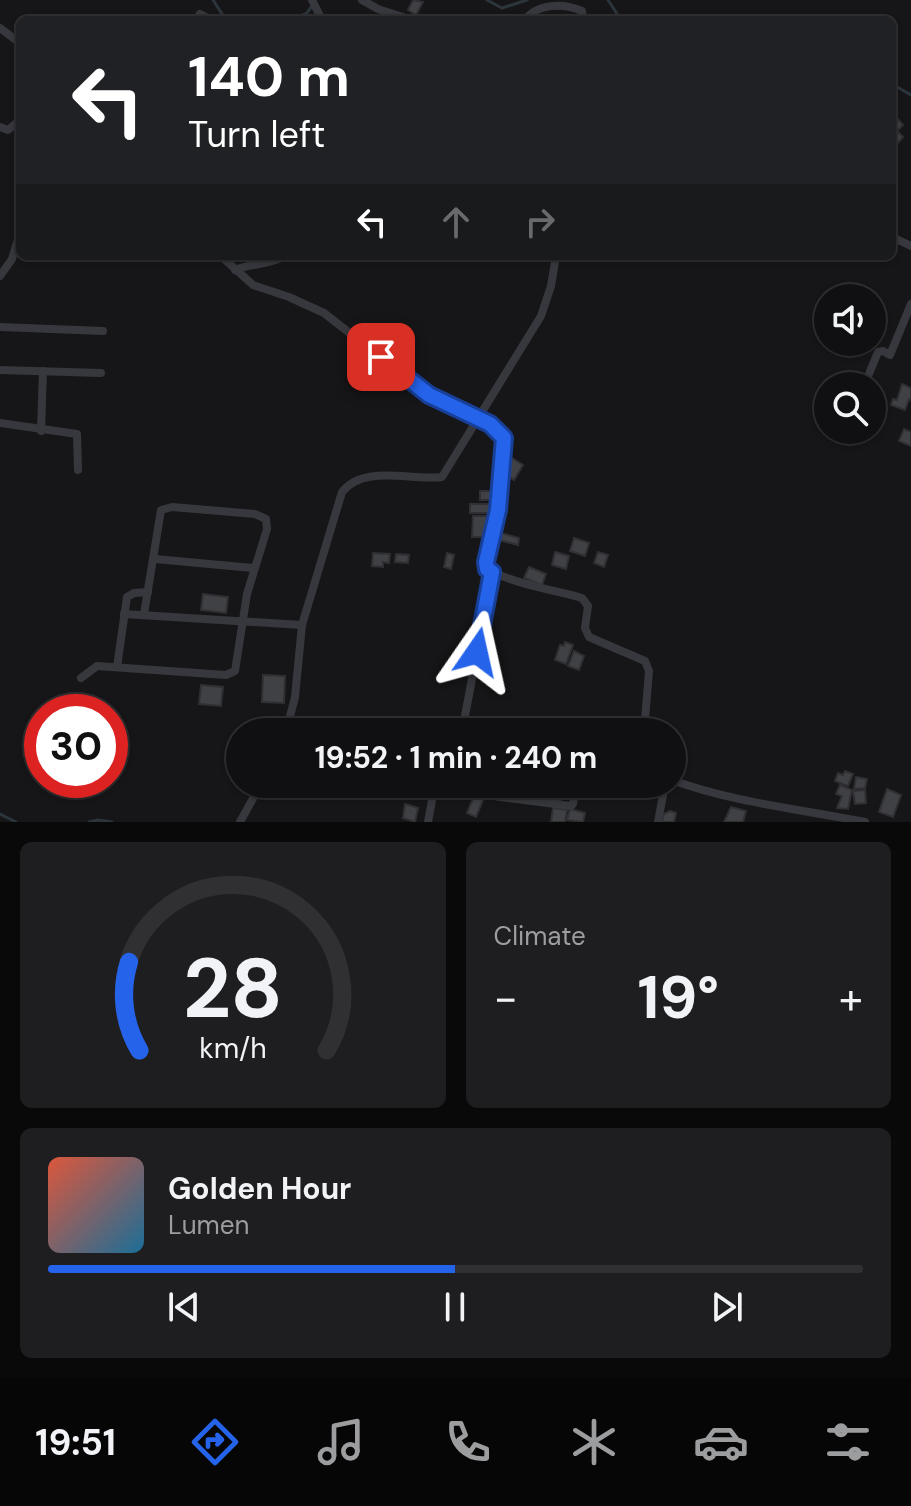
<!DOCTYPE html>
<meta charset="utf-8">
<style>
:root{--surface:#101012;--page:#1e1e20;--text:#f1f3f6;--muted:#9c9d9f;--line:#303032;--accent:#2563eb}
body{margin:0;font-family:"DM Sans",sans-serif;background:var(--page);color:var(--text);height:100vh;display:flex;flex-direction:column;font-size:30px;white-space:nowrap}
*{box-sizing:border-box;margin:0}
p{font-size:26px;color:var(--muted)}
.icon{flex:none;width:44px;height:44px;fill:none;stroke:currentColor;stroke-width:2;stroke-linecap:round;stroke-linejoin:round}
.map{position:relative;height:822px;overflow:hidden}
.panel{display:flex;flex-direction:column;gap:20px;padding:20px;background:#09090a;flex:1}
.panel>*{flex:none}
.top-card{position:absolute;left:16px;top:16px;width:880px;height:244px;border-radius:12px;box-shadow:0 2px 6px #0004,0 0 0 2px var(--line);background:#202124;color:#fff;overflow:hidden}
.fabs{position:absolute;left:814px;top:284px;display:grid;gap:16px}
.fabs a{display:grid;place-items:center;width:72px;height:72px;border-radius:50%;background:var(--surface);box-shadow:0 2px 6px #0004,0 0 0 2px var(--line);font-size:40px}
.speed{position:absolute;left:24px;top:694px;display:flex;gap:16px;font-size:40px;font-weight:700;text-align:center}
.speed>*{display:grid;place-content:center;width:104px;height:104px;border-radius:50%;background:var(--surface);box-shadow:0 2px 6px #0004,0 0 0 2px var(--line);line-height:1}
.speed .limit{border:12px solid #d22;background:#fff;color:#111}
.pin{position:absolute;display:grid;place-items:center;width:68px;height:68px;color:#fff;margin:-34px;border-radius:16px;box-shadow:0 4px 12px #0006}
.me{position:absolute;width:88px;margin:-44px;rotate:11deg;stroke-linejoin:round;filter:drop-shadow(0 0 6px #0008)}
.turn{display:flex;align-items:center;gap:28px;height:168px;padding:0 40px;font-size:36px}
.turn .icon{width:104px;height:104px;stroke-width:2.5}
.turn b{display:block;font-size:56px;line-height:68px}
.lanes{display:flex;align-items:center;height:76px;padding:0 40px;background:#0003;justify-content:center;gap:40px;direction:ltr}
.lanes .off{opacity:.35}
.big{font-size:60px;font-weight:700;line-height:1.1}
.panel .card{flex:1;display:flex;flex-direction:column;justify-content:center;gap:12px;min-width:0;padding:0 28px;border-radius:12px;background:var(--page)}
.panel .dial{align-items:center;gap:0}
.dial svg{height:208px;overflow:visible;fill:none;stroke:var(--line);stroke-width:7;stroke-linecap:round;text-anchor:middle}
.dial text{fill:var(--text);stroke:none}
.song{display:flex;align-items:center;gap:24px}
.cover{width:96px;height:96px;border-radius:12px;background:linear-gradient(135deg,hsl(10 70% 55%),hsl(200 70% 35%))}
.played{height:8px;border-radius:4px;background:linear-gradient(90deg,var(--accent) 50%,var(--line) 50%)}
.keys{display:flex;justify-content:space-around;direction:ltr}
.heat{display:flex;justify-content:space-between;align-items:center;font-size:44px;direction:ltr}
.panel .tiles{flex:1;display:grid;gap:20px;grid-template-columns:1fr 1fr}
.card:last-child{grid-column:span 2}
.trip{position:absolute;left:226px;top:718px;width:460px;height:80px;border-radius:40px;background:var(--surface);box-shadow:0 2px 6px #0004,0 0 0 2px var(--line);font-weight:700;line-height:80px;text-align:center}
.menu{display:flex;height:128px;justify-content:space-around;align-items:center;background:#060607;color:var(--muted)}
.menu .icon{width:56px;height:56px}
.menu .on{color:var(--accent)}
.menu b{font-size:36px;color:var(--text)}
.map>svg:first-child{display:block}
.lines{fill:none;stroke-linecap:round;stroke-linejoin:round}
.stream{stroke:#2c353c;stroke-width:3}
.building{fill:#404145;stroke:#303034;stroke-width:2}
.minor{stroke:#37383d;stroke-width:8}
.route-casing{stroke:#184099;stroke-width:20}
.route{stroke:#2563eb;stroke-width:14}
</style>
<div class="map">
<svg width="911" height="822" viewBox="0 0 911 822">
<rect width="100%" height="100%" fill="#161618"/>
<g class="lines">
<g class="stream">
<polyline points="213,0 226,20"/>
<polyline points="487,0 502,8 527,0"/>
<polyline points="608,0 621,20"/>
<polyline points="291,20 307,13 312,6"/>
<polyline points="892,84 911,95"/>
<polyline points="0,814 16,822"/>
<polyline points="89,822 98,820 112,822"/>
</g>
</g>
<g class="building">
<polygon points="413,0 423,2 416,15 408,10"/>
<polygon points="895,116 903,125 897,131 903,137 896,145 892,141 892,119"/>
<polygon points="902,384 911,388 911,400 909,399 905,410 891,405 893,399 897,400"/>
<polygon points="904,429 911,432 911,446 899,441"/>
<polygon points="509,456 523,465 514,480 506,475 503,464"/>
<rect x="480" y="491" width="12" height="9"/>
<rect x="470" y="504" width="21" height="9"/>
<polygon points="473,516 489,516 489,537 472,537"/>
<polygon points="497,532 519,538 518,545 495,539"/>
<polygon points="574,538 589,543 585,556 570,551"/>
<polygon points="555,552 569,556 566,569 552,565"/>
<polygon points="598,552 608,555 604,567 594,563"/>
<polygon points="373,553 390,554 389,563 383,562 383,567 372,566"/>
<polygon points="447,553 454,555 451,569 444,567"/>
<polygon points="396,554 409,555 408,563 395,562"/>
<polygon points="529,567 546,574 542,585 524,578"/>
<polygon points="203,594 228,597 226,613 201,610"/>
<polygon points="565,642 573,645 566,664 555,660 560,645 564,646"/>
<polygon points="574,651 584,656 579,670 568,666"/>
<polygon points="263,675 285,676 284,703 262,702"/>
<polygon points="201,685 223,687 221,706 199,704"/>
<polygon points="845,771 853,774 848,786 835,781 838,773 843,775"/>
<polygon points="856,777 867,779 865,788 854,789"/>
<polygon points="840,785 852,790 848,809 837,808 842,796 836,794"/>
<polygon points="551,786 562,787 560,801 550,799"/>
<polygon points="887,789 901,795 893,817 879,812"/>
<polygon points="865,790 866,803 855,804 853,791"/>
<polygon points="474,796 483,800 476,817 467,813"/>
<polygon points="405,804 418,808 415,822 403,818"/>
<polygon points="731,807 746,811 743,822 724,822"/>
<polygon points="553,808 567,810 565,822 551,822"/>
<polygon points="570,809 585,813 583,822 567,820"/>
<polygon points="670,811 676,813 674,822 662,822 664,814"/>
</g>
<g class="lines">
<g class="minor">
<polyline points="312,0 322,20"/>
<polyline points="362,0 378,9 412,20"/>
<polyline points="196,20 200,14 212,20"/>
<path d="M525,20C537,3 564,3 582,11L583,20"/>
<polyline points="0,28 20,43"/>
<polyline points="0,127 8,130 20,120"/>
<polyline points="892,237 911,246"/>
<path d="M221,256L253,285L289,297L324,313L429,395L499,431C516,454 487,538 486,567C503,582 559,591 582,598L588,606L585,628L589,637L645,661L649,671L644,732"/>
<path d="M235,270C251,263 271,265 285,256"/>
<polyline points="0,276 12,259 20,233"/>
<polyline points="0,327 103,331"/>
<polyline points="0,370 101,373"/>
<polyline points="864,386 878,352 883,351 890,355 911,304"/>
<polyline points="0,423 77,434 78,470"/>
<polyline points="41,431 43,371"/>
<polyline points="155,559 253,568"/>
<polyline points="124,614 302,625"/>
<polyline points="117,667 127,597 134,593 148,592"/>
<polyline points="81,678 97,666 226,675 235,671 247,594 267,529 266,519 255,514 172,507 161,510 144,614"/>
<polyline points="463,722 510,732"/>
<path d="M286,732L295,697L302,625L342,492C364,464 410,481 442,477L541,316L551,286L556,256"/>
<polyline points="445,732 448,723 463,722 465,716 492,572"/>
<path d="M672,780C735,803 800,809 865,822"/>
<polyline points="435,785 500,797 571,806 573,804 576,784"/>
<polyline points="240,822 261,784"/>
<polyline points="428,822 435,784"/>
<polyline points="658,822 665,784"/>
</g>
</g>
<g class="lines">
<g class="route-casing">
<polyline id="route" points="381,357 429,395 490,424 504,438 498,510 486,562 487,569 492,572 477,652"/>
</g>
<use href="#route" class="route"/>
</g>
</svg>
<div class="fabs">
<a><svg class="icon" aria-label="sound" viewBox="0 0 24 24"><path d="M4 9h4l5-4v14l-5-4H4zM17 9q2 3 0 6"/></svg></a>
<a><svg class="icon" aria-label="search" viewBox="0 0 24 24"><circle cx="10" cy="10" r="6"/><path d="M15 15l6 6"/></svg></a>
</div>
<div class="speed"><div class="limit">30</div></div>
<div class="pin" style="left:381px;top:357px;background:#d93025"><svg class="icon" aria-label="arrive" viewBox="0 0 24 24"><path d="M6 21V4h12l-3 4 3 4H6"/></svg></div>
<svg class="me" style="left:477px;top:652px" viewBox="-20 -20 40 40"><path d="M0-17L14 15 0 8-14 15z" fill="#2563eb" stroke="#fff" stroke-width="4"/></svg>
<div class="trip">19:52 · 1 min · 240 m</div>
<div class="top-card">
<div class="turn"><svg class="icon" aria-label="left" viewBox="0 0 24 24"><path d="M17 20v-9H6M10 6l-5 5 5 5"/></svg><div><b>140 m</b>Turn left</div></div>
<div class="lanes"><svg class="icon" aria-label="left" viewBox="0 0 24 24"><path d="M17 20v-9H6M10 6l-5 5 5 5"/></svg><svg class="icon off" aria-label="ahead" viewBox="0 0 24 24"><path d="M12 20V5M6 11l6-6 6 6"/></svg><svg class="icon off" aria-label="right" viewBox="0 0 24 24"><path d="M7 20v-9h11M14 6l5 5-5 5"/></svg></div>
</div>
</div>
<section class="panel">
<div class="tiles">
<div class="card dial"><svg viewBox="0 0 100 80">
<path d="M14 69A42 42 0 1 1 86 69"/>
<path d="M14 69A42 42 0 0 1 10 35" stroke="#2563eb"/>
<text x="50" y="56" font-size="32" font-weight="700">28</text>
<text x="50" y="72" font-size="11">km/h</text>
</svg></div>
<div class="card"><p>Climate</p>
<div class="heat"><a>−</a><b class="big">19°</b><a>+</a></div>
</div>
<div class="card">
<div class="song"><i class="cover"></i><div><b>Golden Hour</b><p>Lumen</p></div></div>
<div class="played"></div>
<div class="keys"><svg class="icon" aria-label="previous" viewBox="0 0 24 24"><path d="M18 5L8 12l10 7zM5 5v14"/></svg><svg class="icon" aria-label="pause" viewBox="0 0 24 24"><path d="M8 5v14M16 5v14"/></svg><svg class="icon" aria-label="next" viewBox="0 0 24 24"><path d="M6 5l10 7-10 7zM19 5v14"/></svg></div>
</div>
</div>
</section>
<nav class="menu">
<b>19:51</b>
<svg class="icon on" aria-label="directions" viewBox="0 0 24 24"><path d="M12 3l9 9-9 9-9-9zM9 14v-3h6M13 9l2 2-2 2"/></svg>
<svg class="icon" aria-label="music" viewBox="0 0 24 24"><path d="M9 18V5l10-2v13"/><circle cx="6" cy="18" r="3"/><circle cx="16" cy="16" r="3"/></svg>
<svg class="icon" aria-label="phone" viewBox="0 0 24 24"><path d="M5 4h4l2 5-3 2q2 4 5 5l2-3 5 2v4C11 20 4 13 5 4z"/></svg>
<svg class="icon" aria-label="climate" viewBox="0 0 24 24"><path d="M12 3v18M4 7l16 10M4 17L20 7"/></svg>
<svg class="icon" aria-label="car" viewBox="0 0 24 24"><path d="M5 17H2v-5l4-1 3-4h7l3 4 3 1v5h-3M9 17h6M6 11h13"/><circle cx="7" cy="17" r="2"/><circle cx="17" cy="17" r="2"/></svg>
<svg class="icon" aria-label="filters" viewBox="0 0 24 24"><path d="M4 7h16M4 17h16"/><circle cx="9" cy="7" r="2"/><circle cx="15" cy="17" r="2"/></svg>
</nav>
